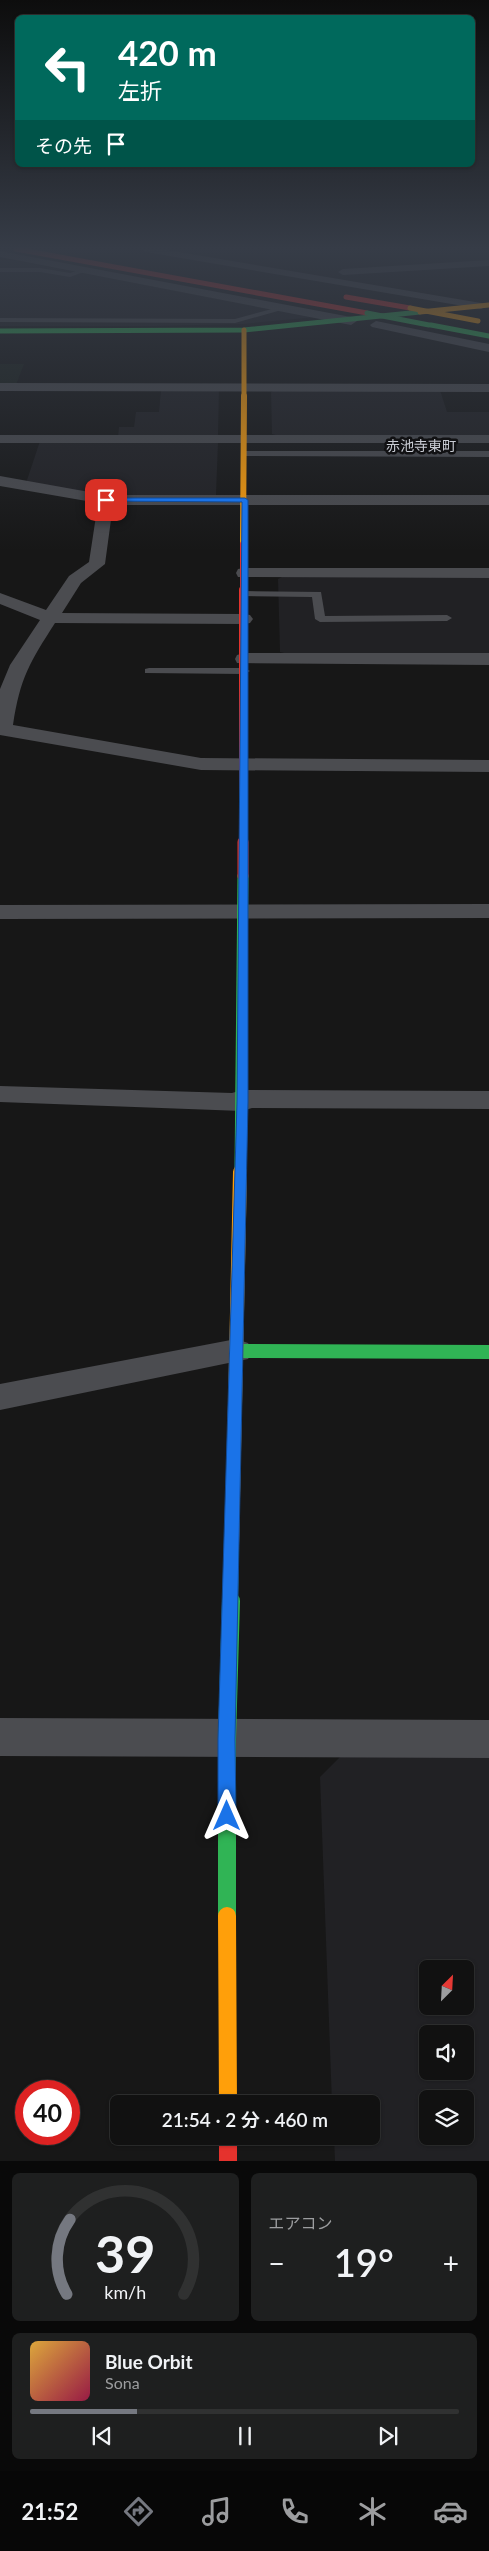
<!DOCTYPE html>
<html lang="ja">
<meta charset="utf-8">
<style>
:root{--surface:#111;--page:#1e1f1f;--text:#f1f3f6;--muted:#9c9d9f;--line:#303131;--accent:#757880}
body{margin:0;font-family:Lato,"Noto Sans JP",sans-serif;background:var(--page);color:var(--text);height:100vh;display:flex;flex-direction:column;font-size:19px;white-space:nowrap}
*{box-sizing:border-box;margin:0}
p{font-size:16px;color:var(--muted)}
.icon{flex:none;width:28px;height:28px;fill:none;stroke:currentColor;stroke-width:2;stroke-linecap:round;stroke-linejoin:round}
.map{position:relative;height:2161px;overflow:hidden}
.panel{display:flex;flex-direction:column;gap:12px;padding:12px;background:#090909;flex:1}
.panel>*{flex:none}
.top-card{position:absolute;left:15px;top:15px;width:460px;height:152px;border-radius:8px;box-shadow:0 1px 4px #0004,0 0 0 1px var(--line);background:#00695c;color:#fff;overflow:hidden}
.needle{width:32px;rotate:24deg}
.buttons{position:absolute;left:419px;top:1960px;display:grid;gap:10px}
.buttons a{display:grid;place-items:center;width:55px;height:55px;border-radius:8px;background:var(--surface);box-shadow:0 1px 4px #0004,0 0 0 1px var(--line);font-size:25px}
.speed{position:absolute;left:15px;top:2080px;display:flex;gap:10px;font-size:25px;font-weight:700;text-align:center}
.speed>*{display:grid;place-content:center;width:65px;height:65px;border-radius:50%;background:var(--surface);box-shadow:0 1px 4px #0004,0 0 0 1px var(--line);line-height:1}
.speed .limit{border:8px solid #d22;background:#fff;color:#111}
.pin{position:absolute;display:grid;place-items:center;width:42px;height:42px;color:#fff;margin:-21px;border-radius:10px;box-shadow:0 2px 8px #0006}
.me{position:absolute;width:55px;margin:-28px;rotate:0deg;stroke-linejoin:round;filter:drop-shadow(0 0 4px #0008)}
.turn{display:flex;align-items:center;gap:18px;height:105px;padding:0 20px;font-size:22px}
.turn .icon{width:65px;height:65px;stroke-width:2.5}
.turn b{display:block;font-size:35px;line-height:42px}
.then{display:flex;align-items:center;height:48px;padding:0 20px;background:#0003;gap:10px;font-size:19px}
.big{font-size:38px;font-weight:600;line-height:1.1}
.panel .tile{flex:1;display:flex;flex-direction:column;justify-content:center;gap:8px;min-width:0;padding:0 18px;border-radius:8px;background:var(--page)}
.panel .dial{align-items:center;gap:0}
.dial svg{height:130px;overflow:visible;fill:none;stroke:var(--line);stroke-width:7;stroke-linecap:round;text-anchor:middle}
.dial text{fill:var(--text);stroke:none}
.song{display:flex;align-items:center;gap:15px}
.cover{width:60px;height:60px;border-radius:8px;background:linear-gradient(135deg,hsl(40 70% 55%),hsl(340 70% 35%))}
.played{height:5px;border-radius:2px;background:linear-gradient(90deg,var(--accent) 25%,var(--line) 25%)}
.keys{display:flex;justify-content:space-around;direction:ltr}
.heat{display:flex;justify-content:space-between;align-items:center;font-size:28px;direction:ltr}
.panel .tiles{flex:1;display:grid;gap:12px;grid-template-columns:1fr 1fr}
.tile:last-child{grid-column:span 2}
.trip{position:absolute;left:110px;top:2095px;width:270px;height:50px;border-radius:8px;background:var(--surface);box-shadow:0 1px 4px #0004,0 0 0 1px var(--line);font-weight:600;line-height:50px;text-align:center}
.dock{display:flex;height:80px;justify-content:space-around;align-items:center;background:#070707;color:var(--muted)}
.dock .icon{width:35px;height:35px}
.dock .current{color:var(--accent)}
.dock b{font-size:22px;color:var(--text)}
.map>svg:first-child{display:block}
.built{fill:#212124;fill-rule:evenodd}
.green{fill:#1b211c}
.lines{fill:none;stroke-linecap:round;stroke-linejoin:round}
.lane{fill:#4b4c50;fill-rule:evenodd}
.street{fill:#4b4c50;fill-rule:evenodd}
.fast-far3{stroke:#30b455;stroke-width:5}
.fast-far2{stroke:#30b455;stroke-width:11}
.fast-far1{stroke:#30b455;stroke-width:14}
.fast{stroke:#30b455;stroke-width:18}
.slow-far4{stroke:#ff9f0a;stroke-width:5}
.slow-far3{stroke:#ff9f0a;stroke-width:6}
.slow-far2{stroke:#ff9f0a;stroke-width:11}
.slow-far1{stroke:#ff9f0a;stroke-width:14}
.slow{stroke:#ff9f0a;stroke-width:18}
.jam-far4{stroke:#e5322d;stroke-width:5}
.jam-far3{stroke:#e5322d;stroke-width:6}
.jam-far2{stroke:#e5322d;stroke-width:8}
.jam-far1{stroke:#e5322d;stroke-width:11}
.jam{stroke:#e5322d;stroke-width:18}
.fast-bridge{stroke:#30b455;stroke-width:5}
.slow-bridge{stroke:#ff9f0a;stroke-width:5}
.route{fill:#1a73e8;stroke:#114b97}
.labels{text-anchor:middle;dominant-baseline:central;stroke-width:5;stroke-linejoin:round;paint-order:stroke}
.far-quarter-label{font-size:14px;fill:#c9ccd4;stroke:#111113}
</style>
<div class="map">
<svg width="489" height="2161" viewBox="0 0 489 2161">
<rect width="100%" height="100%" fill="#171717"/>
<g class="built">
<polygon points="0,260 12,260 316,317 242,324 156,326 0,326"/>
<polygon points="277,389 440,390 447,412 489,412 489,437 282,437 272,434 271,392"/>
<polygon points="161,390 219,390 218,436 118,437 119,427 134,427 136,412 159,412"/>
<polygon points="40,441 218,443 216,495 207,498 103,498 26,483"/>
<polygon points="286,575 489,576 489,656 292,655 280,652 278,579"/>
<path d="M342,1755H489V2161H335L334,2136H371V2104H332L320,1777ZM428,1969H465V2006H428ZM428,2034H465V2071H428ZM428,2099H465V2136H428Z"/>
</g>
<polygon class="green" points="0,364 24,364 16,385 0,385"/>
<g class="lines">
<g class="lane">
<polygon points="0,268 40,268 70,273 86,268 89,270 70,277 40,272 0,272"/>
<polygon points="283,306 285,309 235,323 0,322 0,318 235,319"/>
<polygon points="245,451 489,451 489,457 242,456 242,452"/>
<polygon points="244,591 321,592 325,616 447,615 452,618 447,621 320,622 315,619 312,597 240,596 240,592"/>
<polygon points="149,668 244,668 250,671 244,674 145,673 145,669"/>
</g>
<g class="street">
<polygon points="141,249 161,249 481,303 487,306 481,309 146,252"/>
<polygon points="0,251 351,317 357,321 351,325 0,257"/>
<polygon points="489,260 489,266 343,275 338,272 343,269"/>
<polygon points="376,321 489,344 489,352 372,327 370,325"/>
<polygon points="0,383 489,384 489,392 0,391"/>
<rect x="0" y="435" width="489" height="8"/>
<path d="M0,476L106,495H489V505H113L105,564L81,583L62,613L244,614L250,615L253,619L250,623L244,624L55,623C30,662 20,678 13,725L201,758L489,760V772L201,770L0,735V689L10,665L40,620L0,604V593L46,610L69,576L89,562L98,503L0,486Z"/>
<polygon points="244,568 489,568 489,578 238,577 236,573 238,569"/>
<polygon points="244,653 489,653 489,665 237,663 235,659 237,655"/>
<polygon points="489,904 489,918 0,919 0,905"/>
<polygon points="0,1086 232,1093 242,1090 489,1091 489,1109 252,1108 242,1111 0,1102"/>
<polygon points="236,1339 248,1343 253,1351 248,1359 0,1410 0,1384"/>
<polygon points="0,1718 489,1720 489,1758 0,1756"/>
</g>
<g class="fast-far3">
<polyline points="431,325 489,336"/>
<polyline points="0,331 244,330 420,312"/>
</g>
<polyline class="fast-far2" points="240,1169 243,876"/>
<g class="fast-far1">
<polyline points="236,1351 489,1352"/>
<polyline points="231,1602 232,1546"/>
</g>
<polyline class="fast" points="227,1916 227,1739 231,1601"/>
<g class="slow-far4">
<polyline points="420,312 489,305"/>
<polyline points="244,398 244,330"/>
</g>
<polyline class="slow-far3" points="243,544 244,396"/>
<polyline class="slow-far2" points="240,1173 240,1169"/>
<polyline class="slow-far1" points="232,1546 240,1172"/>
<polyline class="slow" points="227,1916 228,2104"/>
<g class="jam-far4">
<polyline points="16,249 367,313"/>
<polyline points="346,297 410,308"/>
</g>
<polyline class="jam-far3" points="243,544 243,591"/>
<polyline class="jam-far2" points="243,590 243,844"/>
<polyline class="jam-far1" points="243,842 243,876"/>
<polyline class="jam" points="228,2136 228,2161"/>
<polyline class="fast-bridge" points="367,313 429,325"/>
<polyline class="slow-bridge" points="410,308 478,321"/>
</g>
<linearGradient id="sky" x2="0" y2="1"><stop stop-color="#0d0d0d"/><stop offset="0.45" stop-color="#363c47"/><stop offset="1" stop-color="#363c47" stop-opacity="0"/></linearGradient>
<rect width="489" height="551" fill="url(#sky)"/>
<polygon class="route" points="106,498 245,498 248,500 248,1102 235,1739 236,1816 233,1822 227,1824 221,1822 218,1816 218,1739 237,1102 242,502 103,501"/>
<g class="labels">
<g class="far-quarter-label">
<text x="421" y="445">赤池寺東町</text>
</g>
</g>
</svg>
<div class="buttons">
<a><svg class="needle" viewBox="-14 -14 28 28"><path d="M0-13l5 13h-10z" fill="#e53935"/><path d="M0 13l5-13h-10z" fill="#9c9d9f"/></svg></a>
<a><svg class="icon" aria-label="sound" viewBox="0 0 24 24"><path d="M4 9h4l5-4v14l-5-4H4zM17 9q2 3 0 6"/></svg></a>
<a><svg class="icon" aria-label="layers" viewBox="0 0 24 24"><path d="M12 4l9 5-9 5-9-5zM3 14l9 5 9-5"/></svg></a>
</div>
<div class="speed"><div class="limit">40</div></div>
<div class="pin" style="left:106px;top:500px;background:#d93025"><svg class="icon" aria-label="arrive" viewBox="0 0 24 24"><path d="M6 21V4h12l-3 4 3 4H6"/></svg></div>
<svg class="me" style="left:227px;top:1816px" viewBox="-20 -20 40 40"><path d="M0-17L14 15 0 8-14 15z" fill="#1a73e8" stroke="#fff" stroke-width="4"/></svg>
<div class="trip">21:54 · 2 分 · 460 m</div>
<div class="top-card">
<div class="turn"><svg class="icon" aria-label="left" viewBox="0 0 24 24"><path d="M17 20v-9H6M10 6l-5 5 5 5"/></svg><div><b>420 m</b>左折</div></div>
<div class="then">その先<svg class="icon" aria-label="arrive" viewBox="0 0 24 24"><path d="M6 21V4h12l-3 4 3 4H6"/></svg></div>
</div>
</div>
<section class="panel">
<div class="tiles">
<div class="tile dial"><svg viewBox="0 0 100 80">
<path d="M14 69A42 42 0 1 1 86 69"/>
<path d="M14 69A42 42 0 0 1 16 23" stroke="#757880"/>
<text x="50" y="56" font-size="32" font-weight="700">39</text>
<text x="50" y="72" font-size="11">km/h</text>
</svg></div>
<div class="tile"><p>エアコン</p>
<div class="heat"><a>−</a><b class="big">19°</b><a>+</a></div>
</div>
<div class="tile">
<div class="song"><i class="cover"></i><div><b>Blue Orbit</b><p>Sona</p></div></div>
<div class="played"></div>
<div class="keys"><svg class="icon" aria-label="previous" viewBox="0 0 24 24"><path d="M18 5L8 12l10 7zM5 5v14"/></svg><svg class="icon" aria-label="pause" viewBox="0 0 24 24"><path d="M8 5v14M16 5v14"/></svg><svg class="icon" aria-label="next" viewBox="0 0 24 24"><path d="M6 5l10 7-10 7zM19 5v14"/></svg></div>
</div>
</div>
</section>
<nav class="dock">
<b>21:52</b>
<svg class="icon current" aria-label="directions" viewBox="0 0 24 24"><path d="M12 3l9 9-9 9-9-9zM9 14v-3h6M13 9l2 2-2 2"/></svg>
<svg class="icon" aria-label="music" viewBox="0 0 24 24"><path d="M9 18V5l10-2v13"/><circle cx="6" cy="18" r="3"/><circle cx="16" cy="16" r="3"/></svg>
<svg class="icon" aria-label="phone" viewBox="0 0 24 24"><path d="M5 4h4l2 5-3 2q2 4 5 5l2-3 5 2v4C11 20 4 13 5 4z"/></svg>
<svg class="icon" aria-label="climate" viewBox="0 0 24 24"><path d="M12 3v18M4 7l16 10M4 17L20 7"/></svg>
<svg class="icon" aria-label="car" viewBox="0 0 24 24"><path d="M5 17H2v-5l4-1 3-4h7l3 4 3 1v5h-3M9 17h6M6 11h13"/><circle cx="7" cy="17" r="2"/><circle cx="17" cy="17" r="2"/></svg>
</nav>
